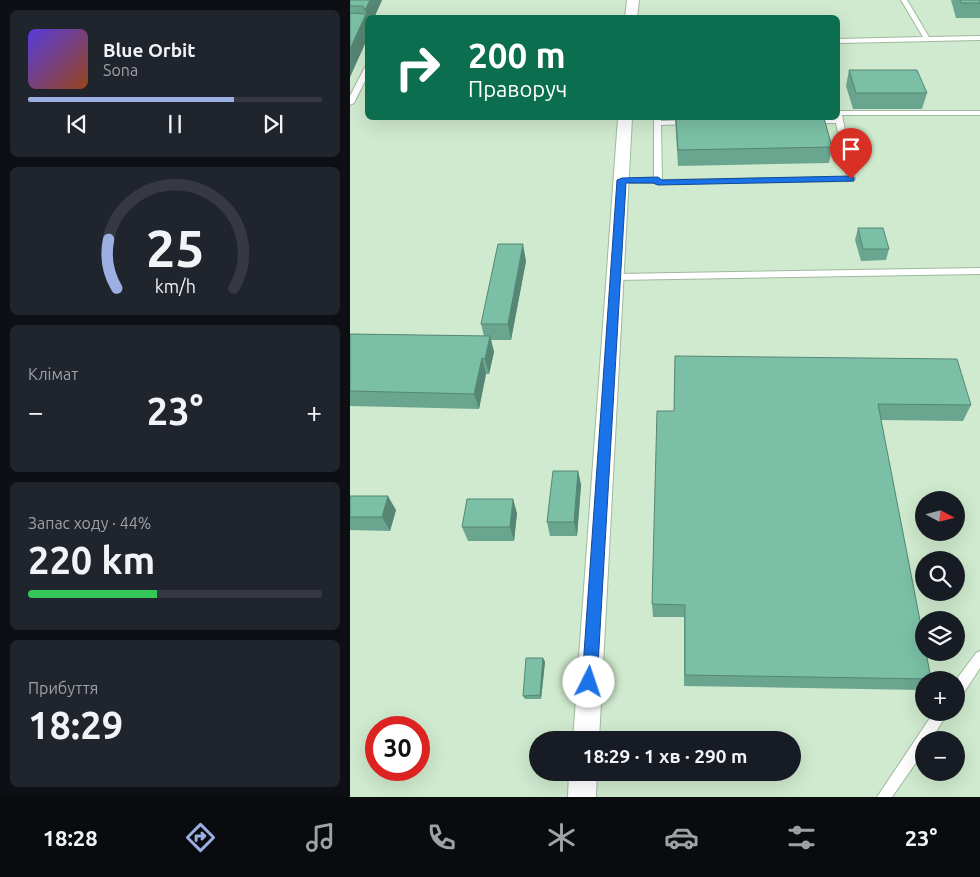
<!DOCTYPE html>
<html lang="uk">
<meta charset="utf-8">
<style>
:root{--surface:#171b24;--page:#20242c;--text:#f1f3f6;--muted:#9ea1a6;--line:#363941;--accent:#9bafe3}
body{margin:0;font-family:Ubuntu,sans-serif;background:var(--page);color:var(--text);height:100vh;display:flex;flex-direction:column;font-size:19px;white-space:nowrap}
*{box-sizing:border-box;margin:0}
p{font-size:16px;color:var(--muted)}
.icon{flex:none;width:28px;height:28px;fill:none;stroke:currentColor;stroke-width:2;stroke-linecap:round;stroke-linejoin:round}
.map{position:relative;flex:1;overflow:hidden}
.side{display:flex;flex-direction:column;gap:10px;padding:10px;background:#0d0f14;width:350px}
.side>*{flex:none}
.guide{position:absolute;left:15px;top:15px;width:475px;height:105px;border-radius:8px;box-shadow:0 5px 20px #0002;background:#0b6e4f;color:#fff;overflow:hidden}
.needle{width:32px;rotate:97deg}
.tools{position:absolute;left:565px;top:491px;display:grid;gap:10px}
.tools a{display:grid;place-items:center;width:50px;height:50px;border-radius:50%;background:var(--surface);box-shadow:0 5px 20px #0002;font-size:25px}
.speed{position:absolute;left:15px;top:716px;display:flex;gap:10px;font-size:25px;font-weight:700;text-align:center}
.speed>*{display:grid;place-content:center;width:65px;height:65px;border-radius:50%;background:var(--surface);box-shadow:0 5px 20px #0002;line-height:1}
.speed .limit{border:8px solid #d22;background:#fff;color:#111}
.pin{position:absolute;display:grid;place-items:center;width:42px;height:42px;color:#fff;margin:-51px -21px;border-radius:50% 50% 50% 0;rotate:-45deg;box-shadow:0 0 5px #0007}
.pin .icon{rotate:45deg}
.me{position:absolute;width:55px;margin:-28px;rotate:4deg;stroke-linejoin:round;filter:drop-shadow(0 0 4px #0008)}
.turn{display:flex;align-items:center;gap:18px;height:105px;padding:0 20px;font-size:22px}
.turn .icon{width:65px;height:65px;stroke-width:2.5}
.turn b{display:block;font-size:35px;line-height:42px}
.big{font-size:38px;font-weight:700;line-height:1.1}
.side .tile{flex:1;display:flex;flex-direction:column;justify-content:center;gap:8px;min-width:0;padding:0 18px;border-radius:8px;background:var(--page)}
.side .dial{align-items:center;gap:0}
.dial svg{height:130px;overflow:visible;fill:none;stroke:var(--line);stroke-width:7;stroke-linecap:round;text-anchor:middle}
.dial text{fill:var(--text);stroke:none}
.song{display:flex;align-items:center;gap:15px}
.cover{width:60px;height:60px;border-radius:8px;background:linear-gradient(135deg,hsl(250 70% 55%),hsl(20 70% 35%))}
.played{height:5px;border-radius:2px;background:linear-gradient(90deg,var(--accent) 70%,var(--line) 70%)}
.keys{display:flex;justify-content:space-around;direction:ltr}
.heat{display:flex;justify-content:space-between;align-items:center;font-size:28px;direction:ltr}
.charge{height:8px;border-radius:4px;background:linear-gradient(90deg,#34c759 44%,var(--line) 0)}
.trip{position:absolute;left:179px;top:731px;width:272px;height:50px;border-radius:25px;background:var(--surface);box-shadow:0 5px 20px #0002;font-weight:700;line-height:50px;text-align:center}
.tabs{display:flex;height:80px;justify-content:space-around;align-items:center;background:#090b0e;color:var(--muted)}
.tabs .icon{width:35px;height:35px}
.tabs .on{color:var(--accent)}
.tabs b{font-size:22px;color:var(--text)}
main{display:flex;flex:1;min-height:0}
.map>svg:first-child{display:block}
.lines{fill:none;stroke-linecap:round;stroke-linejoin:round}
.service-casing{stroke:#9fb99e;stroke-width:2}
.minor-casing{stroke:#9fb99e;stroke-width:2}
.service{fill:#fff;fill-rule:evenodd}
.minor{fill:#fff;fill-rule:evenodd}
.wall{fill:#6aa58f}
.shaded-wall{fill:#568674}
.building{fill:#7bc0a6;stroke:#568674}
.route{fill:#1a73e8;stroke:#114b97}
</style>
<main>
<section class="side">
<div class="tile">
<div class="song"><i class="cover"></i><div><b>Blue Orbit</b><p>Sona</p></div></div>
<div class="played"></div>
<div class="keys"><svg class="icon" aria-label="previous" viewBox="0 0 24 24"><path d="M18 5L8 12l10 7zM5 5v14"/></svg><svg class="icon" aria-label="pause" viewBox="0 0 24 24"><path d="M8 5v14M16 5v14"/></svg><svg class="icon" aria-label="next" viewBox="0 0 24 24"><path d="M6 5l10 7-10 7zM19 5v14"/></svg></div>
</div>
<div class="tile dial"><svg viewBox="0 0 100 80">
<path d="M14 69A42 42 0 1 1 86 69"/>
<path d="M14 69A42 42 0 0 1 9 39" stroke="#9bafe3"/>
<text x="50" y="56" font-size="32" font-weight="700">25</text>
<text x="50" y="72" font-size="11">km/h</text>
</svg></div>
<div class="tile"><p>Клімат</p>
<div class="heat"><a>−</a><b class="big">23°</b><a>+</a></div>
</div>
<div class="tile"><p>Запас ходу · 44%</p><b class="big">220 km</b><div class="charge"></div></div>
<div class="tile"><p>Прибуття</p><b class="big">18:29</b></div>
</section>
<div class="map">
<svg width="630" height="797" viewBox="0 0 630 797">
<rect width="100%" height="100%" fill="#cfeace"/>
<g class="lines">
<g class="service-casing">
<g id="service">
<polygon points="551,0 557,0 579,37 630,36 630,40 488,43 488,39 573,37"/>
<polygon points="18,65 18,75 4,103 0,105 0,96 15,67"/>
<polygon points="488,111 630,111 630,115 492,115 505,179 501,181 308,184 304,183 272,183 268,181 272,179 304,178 304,118 310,118 311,121 338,120 342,122 338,124 311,125 312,180 497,177 486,123 463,123 459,121 463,119 485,119 485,118 488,118"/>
<polygon points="630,268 630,274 266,280 262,277 266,274"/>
<polygon points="630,651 630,668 611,697 606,698 606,680 626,653"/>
<polygon points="584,712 598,712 581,740 574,740 574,751 542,797 527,797"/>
</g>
</g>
<g class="minor-casing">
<g id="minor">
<polygon points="277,0 289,0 287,18 275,18"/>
<polygon points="268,118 282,118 249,740 223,740"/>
<polygon points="219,772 247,772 246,797 218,797"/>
</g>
</g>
<use href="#service" class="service"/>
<use href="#minor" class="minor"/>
</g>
<g class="wall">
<polygon points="0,0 32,0 24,18 18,18 18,37 0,77"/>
<polygon points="601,0 630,0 630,18 606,18"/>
<polygon points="499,70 577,93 572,109 503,109 496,86"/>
<polygon points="325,118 474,118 482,147 479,163 328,166"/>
<polygon points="508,228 539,249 536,260 511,261 505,240"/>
<polygon points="176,261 161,340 141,340 144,352 139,374 136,374 129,409 0,406 0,334 134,336 131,324"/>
<polygon points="325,356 621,405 613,421 531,420 581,679 580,680 574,680 574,688 572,690 334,686 334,617 303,617 302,604 324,411"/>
<polygon points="228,471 231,485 227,536 200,536 197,522"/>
<polygon points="0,496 46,510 40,531 0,530"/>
<polygon points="167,513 164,541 118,541 112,527"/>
<polygon points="193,658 195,662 191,699 175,699 173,696"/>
<polygon points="387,772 412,772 412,774"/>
</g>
<g class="shaded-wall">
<polygon points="20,0 32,0 24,18 18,18 15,10"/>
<polygon points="16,14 18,19 18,37 0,77 0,49"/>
<polygon points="173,244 176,261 161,340 158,324"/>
<polygon points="140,336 144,352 139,374 135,359"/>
<polygon points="132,358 136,374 129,409 124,394"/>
<polygon points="228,471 231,485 227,536 224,522"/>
<polygon points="38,496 46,510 40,531 32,517"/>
<polygon points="163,499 167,513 164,541 160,527"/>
<polygon points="193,658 195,662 191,699 190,695"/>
</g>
<g class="building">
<polygon points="0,0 20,0 15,10 13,6 0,6"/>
<polygon points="610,0 630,0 630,3 611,3"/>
<polygon points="0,13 16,14 0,49"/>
<polygon points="499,70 567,70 577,93 506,93"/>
<polygon points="326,118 474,118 482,147 328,150"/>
<polygon points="508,228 533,228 539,249 513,249"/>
<polygon points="148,244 173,244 158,324 131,324"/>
<polygon points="0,334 140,336 135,359 132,358 124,394 0,391"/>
<polygon points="325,356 607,359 621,405 528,404 574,641 574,652 576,652 581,679 335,675 335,605 302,604 307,411 324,411"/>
<polygon points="203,471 228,471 224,522 197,522"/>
<polygon points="0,496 38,496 32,517 0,517"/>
<polygon points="117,499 163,499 160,527 112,527"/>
<polygon points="176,658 193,658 190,695 173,696"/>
</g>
<polygon class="route" points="501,176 504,177 504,181 308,185 303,183 276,183 247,682 245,687 239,689 234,687 232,682 267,180 272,178 308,177 312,180"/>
</svg>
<div class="tools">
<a><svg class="needle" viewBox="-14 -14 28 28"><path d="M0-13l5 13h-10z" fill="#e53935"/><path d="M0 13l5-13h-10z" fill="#9ea1a6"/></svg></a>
<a><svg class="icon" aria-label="search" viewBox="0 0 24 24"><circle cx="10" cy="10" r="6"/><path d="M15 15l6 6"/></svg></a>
<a><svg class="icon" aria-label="layers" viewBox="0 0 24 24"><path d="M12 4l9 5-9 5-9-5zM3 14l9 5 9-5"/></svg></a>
<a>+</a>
<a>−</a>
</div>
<div class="speed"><div class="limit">30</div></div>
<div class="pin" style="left:501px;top:179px;background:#d93025"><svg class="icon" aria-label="arrive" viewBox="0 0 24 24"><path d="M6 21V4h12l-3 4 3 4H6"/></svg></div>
<svg class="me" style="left:239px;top:682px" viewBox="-20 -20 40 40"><circle r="19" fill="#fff"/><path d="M0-13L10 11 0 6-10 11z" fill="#1a73e8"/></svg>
<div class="trip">18:29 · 1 хв · 290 m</div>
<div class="guide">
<div class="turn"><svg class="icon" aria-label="right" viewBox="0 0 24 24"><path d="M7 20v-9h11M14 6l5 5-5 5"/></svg><div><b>200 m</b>Праворуч</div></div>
</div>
</div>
</main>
<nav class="tabs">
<b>18:28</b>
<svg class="icon on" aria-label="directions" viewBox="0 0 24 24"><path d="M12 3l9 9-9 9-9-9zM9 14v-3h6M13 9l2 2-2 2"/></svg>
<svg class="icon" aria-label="music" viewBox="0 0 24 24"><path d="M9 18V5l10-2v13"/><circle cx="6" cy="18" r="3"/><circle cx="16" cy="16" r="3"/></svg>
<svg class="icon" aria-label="phone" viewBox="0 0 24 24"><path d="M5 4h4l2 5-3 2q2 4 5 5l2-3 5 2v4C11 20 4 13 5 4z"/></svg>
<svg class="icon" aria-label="climate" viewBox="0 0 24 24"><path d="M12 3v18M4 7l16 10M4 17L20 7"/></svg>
<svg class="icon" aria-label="car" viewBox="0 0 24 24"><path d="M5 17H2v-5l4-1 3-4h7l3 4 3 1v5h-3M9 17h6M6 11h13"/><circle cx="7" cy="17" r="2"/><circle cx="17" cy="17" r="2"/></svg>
<svg class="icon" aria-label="filters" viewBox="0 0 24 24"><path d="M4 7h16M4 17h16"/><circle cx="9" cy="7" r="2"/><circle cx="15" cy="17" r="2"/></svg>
<b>23°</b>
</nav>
